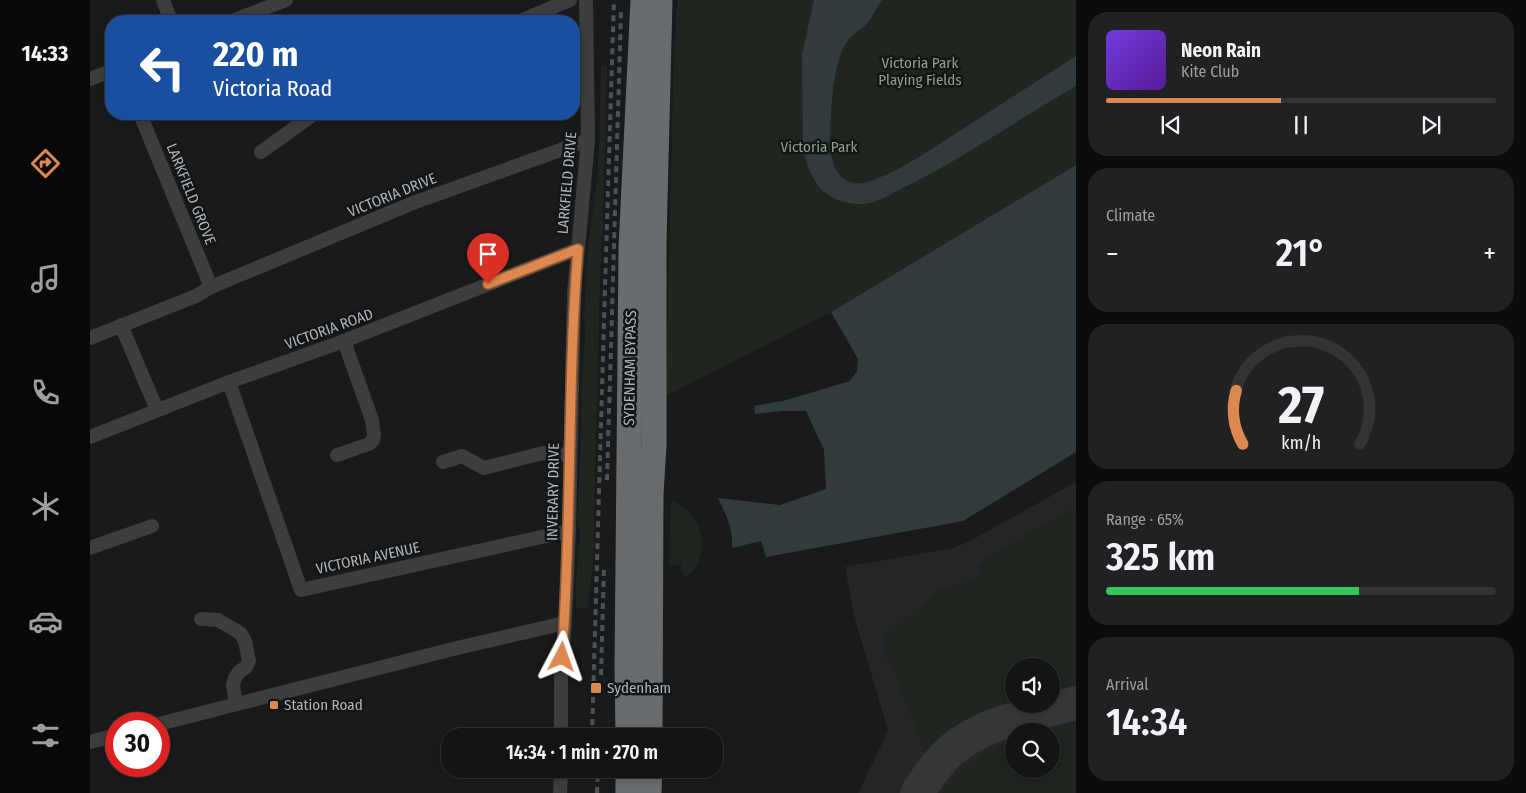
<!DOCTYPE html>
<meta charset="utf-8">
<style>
:root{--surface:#131414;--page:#202122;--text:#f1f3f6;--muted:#9d9ea0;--line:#323334;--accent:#dc8850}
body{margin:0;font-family:"Fira Sans Condensed",sans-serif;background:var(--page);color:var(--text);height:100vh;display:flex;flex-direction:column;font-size:19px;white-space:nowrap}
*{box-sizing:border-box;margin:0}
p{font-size:16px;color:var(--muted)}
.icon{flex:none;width:28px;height:28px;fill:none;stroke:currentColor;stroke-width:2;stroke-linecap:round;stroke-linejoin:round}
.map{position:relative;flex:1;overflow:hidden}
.details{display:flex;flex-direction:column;gap:12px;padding:12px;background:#0a0b0b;width:450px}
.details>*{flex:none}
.banner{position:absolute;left:15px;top:15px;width:475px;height:105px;border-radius:20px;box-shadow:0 2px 8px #0003,0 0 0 1px var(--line);background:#1a4fa0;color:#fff;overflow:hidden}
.fabs{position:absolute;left:915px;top:658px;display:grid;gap:10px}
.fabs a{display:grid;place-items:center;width:55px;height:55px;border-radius:50%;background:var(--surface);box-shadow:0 2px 8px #0003,0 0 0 1px var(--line);font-size:25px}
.speed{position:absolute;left:15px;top:712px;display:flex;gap:10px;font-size:25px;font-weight:700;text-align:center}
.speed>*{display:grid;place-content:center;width:65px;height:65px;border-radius:50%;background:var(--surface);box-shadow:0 2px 8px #0003,0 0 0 1px var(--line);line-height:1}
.speed .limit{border:8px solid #d22;background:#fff;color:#111}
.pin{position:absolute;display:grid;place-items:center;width:42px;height:42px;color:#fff;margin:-51px -21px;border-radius:50% 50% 50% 0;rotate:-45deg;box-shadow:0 0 5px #0007}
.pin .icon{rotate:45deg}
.me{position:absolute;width:55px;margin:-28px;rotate:4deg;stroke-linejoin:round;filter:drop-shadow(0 0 4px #0008)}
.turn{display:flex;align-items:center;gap:18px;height:105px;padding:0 25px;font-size:22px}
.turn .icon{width:65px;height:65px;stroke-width:2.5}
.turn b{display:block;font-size:35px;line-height:42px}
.big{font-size:38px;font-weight:600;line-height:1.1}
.details .tile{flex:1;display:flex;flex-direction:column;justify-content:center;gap:8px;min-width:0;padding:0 18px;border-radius:20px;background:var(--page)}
.details .dial{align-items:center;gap:0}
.dial svg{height:130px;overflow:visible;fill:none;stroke:var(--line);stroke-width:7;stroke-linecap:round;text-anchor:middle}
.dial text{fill:var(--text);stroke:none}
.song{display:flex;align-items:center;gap:15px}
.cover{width:60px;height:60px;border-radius:8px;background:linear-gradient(135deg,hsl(260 70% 55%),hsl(270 70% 35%))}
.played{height:5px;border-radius:2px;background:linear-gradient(90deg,var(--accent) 45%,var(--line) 45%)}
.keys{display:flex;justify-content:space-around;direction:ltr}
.heat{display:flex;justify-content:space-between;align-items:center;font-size:28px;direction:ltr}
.charge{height:8px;border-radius:4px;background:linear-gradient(90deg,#34c759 65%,var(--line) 0)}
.trip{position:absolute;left:351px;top:728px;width:282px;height:50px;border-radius:20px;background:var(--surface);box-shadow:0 2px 8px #0003,0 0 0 1px var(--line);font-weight:600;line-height:50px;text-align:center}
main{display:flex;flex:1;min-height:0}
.dock{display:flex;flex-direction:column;width:90px;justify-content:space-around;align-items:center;background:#080808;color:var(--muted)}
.dock .icon{width:35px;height:35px}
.dock .current{color:var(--accent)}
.dock b{font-size:22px;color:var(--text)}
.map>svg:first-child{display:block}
.built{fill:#252628;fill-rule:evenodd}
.green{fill:#202520}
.water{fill:#313b3d}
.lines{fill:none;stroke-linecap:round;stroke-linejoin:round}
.taxiway{stroke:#343638;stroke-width:34}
.street{stroke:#3b3d3f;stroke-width:14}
.highway{stroke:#676c70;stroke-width:25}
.rail{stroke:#4e5154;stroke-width:4;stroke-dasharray:6 5;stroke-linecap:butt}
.route-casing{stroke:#8f5834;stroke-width:12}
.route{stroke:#dc8850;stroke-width:9}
.poi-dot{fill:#dc8850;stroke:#141516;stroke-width:2}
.labels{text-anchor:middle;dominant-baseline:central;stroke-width:5;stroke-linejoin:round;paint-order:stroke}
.park-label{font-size:15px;fill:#8ca187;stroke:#141516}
.street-label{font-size:15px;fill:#adb4b9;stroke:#141516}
.poi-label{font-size:15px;fill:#adb4b9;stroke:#141516;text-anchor:start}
</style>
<main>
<nav class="dock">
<b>14:33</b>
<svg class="icon current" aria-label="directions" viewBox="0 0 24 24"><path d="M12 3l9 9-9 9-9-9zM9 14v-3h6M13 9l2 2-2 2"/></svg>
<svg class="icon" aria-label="music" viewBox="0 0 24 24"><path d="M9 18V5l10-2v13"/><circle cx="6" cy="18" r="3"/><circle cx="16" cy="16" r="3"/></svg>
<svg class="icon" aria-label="phone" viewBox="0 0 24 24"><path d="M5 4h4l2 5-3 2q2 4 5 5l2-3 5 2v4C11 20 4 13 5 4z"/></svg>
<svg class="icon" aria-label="climate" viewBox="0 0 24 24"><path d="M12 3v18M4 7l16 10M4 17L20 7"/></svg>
<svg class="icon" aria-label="car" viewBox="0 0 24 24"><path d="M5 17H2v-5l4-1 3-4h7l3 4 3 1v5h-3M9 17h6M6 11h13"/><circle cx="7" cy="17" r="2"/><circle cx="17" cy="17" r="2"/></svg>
<svg class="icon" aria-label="filters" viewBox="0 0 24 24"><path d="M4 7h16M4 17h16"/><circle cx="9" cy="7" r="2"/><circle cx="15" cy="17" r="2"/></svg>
</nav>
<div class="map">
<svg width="986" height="793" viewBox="0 0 986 793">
<rect width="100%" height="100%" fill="#191a1b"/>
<path class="built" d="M986,482V793H768L798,731L765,619L755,567L863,548L880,541ZM924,666H961V704H924ZM924,731H961V769H924Z"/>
<g class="green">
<polygon points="587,0 986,0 986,165 741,312 576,396 583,82"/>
<polygon points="517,65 513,225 510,280 503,566 497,609 486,608 486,580 490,534 487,516 489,493 491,409 495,335 494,315 498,245 508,174 511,66"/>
<path d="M581,501C607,509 621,543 606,566C604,571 599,574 595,578L591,571V564L579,566Z"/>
<path d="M986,506V686L961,693V666H924V703C901,709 877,717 859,732C851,738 843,746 835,753L802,665C794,654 789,651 795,637L848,591L890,579L888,567L898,558Z"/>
<path d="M986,721V793H851C855,787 860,783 864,778C882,760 900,747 924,740V769H961V731H954Z"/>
</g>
<g class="water">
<path d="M724,0H792C787,7 783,16 778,22C772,29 763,33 758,40C742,63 741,109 740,136C740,152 742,176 760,182C768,185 778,182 786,179C815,168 841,149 868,132C907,107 947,81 986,56V86C927,120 872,159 811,189C799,195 785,204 772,204C735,204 721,183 713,150L712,55Z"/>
<path d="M986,165V452L873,521L676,557L671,541L642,548C643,529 637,516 628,498L690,505L736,489L734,450L716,411H693L665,414L664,406L693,401L760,381L767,371L768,359L741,312Z"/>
</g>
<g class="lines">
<path class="taxiway" d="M827,793C836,780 844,767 855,756C889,722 941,715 986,703"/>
<g class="street">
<polyline points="73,0 81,21"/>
<polyline points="142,21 196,0"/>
<polyline points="430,21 480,0"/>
<polyline points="0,79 21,71"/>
<polyline points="50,114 121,287"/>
<polyline points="171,152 224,114"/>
<polyline points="31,325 67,410"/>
<polyline points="0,338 106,296 121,287 323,203 498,140"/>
<polyline points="139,382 211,590 479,531"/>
<polyline points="0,437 139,382 254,341 488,249"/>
<polyline points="247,455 279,444 283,440 284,435 282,420 254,341"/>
<polyline points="353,462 372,456 394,468 453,453 480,455"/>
<polyline points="0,548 62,526"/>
<polyline points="111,619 128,620 147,631 151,634 155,641 159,661 156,667 149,672 145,678 143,685 146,704"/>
<polyline points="69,724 367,648 475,623"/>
<polyline points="471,736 471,673 475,623 479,531 484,293 498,140 496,0"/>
<polyline points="0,742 26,735"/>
<polyline points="470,793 471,769"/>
</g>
<g class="highway">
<polyline points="538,736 537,668 541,248 553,0"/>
<polyline points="560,736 561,494 564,445 564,242 570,0"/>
<polyline points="538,793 538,769"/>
<polyline points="559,793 560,769"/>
</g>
<g class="rail">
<polyline points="517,480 531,12"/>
<polyline points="511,675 514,567"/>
<path d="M502,736C509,491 516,245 524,0"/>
<polyline points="507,793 508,769"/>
</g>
</g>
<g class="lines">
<g class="route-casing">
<path id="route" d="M398,284L488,249C477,385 482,521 472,657"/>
</g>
<use href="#route" class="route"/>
</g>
<g class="poi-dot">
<rect x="500" y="682" width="12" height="12" rx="2.5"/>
<rect x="179" y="700" width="10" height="10" rx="2.5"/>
</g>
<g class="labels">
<g class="park-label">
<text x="830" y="63">Victoria Park<tspan x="830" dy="17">Playing Fields</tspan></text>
<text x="729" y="147">Victoria Park</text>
</g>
<g class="street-label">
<text transform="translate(477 183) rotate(-85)">LARKFIELD DRIVE</text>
<text transform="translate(101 194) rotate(68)">LARKFIELD GROVE</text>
<text transform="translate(302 195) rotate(-22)">VICTORIA DRIVE</text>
<text transform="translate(239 329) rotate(-20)">VICTORIA ROAD</text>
<text transform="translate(540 368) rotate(-89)">SYDENHAM BYPASS</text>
<text transform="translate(463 492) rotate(-89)">INVERARY DRIVE</text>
<text transform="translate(278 558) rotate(-12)">VICTORIA AVENUE</text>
</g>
<g class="poi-label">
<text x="517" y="688">Sydenham</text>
<text x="194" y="705">Station Road</text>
</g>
</g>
</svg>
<div class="fabs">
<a><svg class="icon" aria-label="sound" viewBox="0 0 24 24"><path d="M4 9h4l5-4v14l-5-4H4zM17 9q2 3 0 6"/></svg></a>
<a><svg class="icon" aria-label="search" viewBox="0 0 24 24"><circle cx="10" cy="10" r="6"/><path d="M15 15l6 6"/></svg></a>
</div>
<div class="speed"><div class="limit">30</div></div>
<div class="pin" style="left:398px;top:284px;background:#d93025"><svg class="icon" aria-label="arrive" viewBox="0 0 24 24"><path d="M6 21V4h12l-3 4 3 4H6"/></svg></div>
<svg class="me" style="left:472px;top:657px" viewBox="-20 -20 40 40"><path d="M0-17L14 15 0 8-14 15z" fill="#dc8850" stroke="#fff" stroke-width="4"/></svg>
<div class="trip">14:34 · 1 min · 270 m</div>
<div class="banner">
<div class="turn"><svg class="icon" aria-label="left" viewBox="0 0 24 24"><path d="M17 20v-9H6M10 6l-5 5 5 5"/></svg><div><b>220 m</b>Victoria Road</div></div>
</div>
</div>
<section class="details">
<div class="tile">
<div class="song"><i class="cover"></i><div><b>Neon Rain</b><p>Kite Club</p></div></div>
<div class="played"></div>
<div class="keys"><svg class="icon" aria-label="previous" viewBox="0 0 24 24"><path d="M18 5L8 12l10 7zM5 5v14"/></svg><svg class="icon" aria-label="pause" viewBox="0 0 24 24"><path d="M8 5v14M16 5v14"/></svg><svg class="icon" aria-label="next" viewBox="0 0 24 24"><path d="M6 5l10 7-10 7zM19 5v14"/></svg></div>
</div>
<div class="tile"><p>Climate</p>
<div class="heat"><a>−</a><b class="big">21°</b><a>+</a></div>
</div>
<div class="tile dial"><svg viewBox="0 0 100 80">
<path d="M14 69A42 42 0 1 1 86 69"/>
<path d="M14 69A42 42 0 0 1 10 36" stroke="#dc8850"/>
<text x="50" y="56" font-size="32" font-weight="700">27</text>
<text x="50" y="72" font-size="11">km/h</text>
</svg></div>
<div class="tile"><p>Range · 65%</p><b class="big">325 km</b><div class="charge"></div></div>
<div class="tile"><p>Arrival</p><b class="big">14:34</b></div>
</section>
</main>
